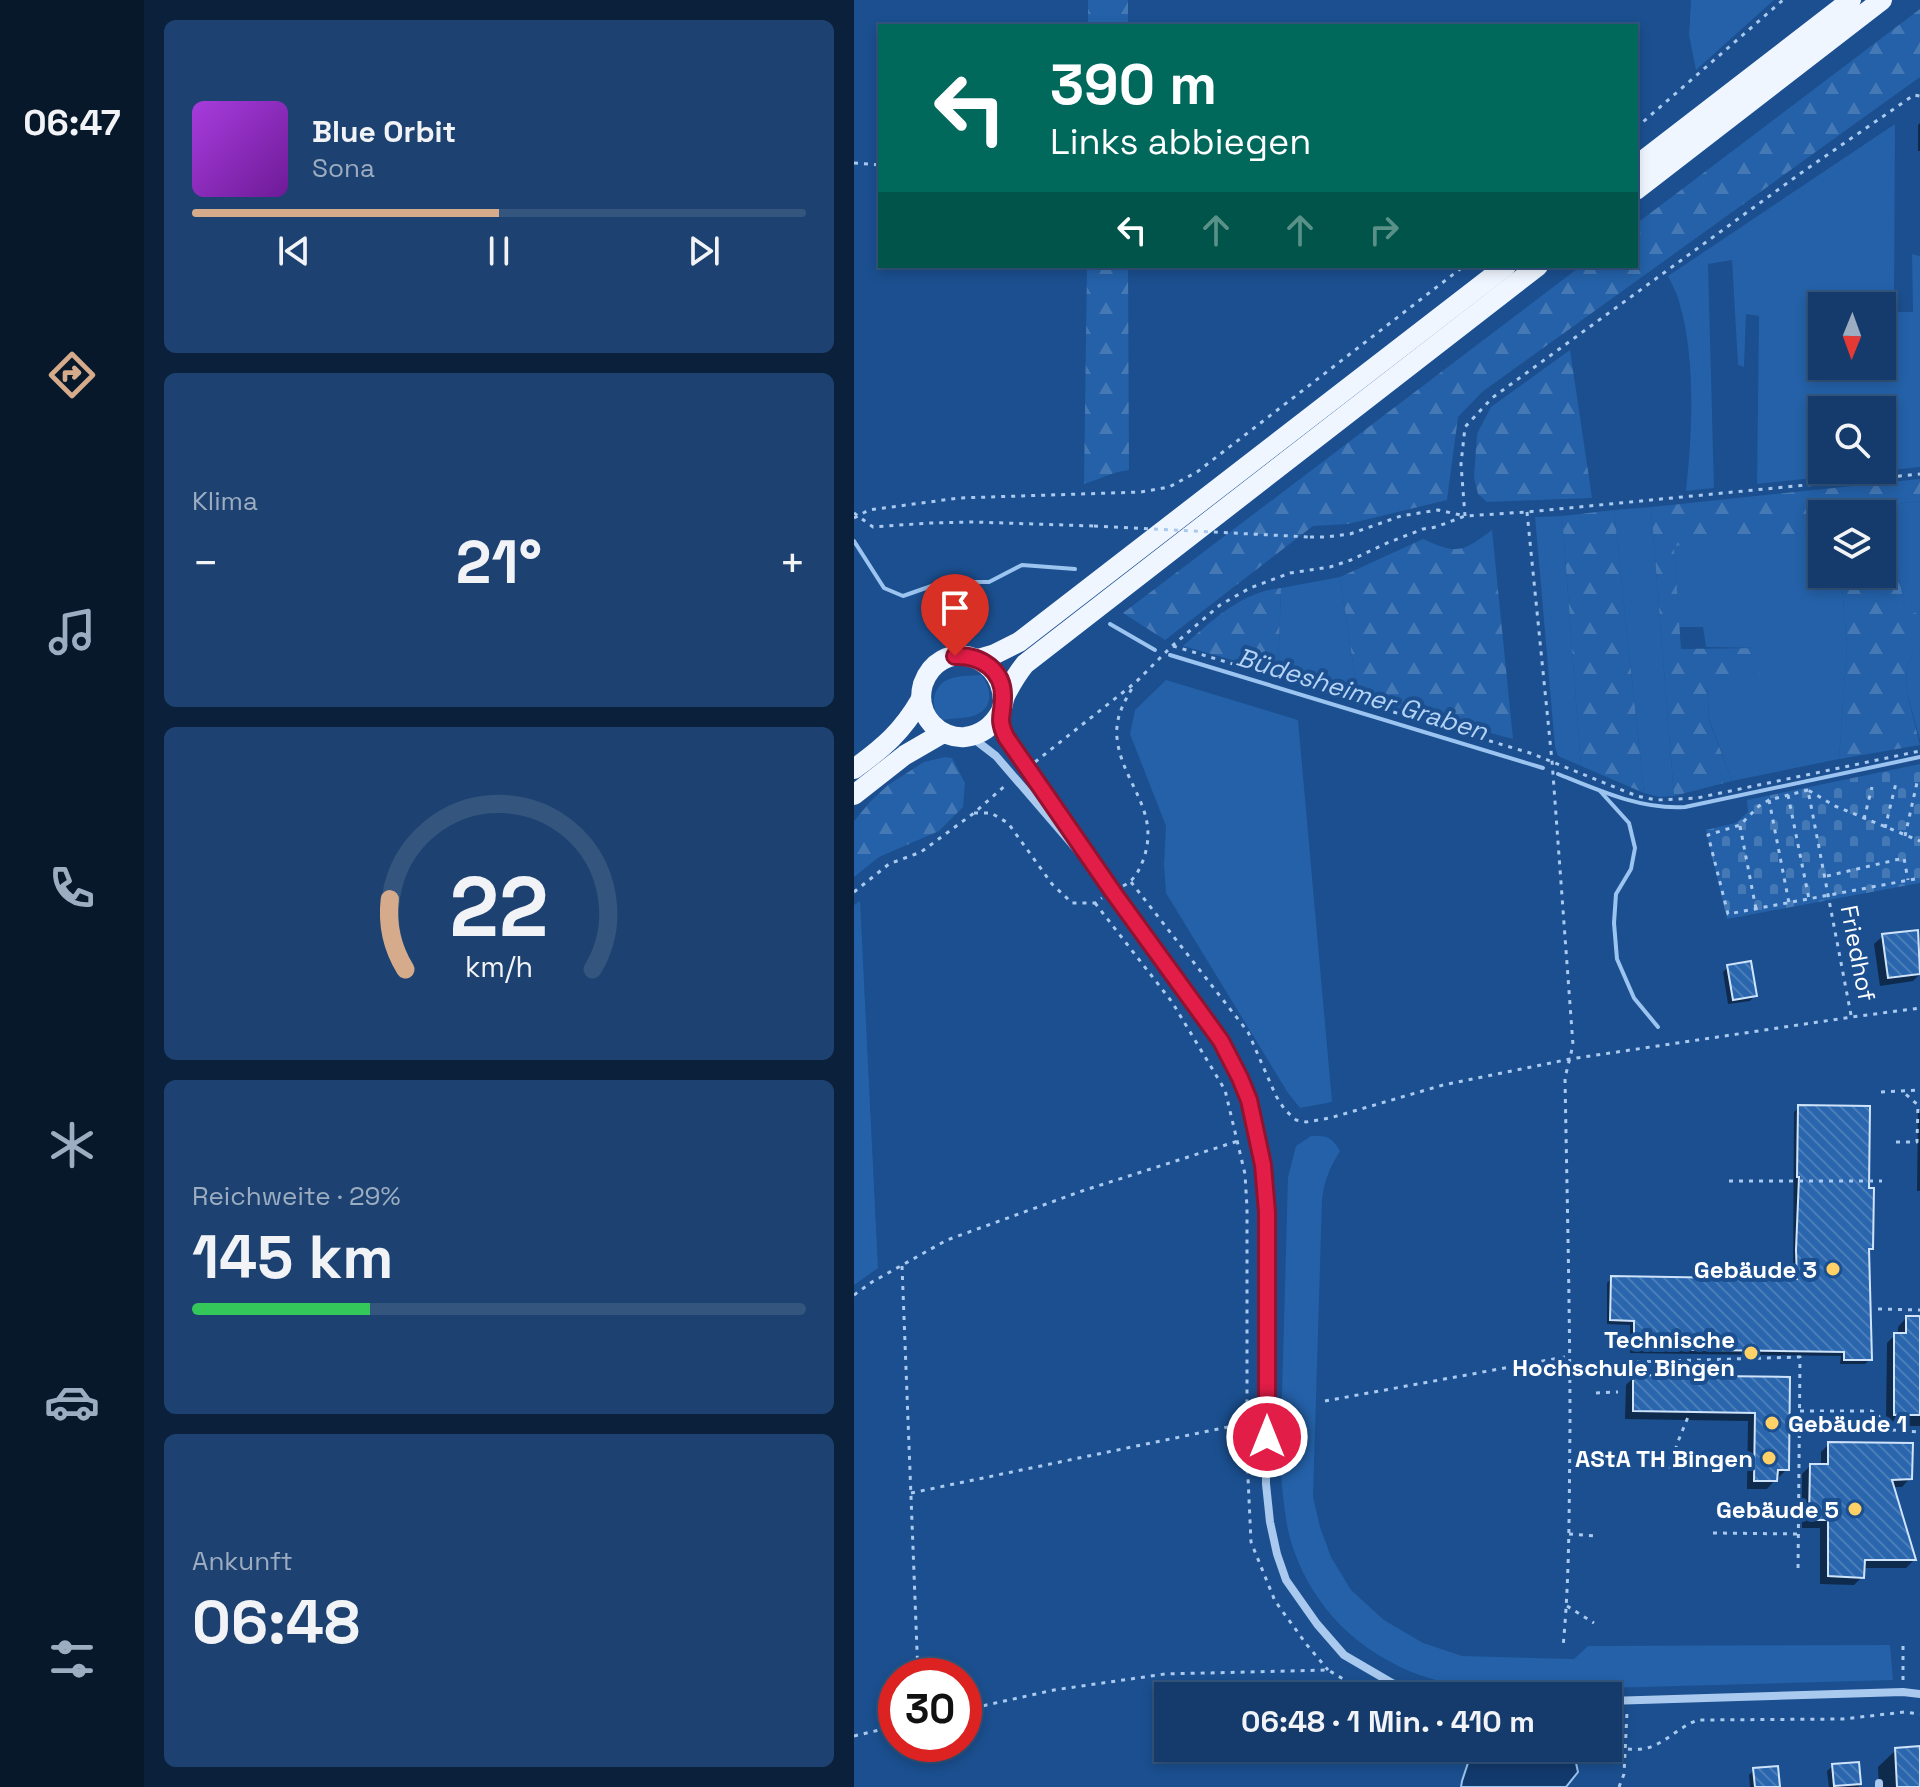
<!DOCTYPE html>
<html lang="de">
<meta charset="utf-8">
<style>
:root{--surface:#143b6b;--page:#1d4271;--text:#f1f3f6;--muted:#9dadc1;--line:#33557e;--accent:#d6ab8b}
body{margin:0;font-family:"Space Grotesk",sans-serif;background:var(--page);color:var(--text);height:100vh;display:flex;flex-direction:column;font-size:30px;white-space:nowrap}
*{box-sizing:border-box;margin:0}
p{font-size:26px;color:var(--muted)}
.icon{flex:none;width:44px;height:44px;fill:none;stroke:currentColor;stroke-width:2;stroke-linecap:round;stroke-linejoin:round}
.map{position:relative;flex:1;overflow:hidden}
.panel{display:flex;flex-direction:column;gap:20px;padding:20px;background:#0b203b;width:710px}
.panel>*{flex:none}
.guide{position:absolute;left:24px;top:24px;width:760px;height:244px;border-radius:0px;box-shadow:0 4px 12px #0003,0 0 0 2px var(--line);background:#00695c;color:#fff;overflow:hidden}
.needle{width:52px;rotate:181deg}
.fabs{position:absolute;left:954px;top:292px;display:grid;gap:16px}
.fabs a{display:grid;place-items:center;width:88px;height:88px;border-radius:0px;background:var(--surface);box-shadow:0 4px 12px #0003,0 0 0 2px var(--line);font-size:40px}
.speed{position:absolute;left:24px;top:1658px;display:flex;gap:16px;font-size:40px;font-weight:700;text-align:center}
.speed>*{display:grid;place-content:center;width:104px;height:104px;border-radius:50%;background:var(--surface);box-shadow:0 4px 12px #0003,0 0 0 2px var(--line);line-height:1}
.speed .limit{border:12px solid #d22;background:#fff;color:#111}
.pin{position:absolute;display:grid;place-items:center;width:68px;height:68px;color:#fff;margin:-82px -34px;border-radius:50% 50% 50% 0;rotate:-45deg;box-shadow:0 0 8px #0007}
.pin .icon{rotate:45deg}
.me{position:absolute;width:88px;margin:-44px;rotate:0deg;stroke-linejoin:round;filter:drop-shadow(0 0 6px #0008)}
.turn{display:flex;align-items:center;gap:28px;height:168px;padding:0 40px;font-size:36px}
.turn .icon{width:104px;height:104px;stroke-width:2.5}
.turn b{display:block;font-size:56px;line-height:68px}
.lanes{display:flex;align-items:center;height:76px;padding:0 40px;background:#0003;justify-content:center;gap:40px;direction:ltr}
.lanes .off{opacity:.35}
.big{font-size:60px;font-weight:800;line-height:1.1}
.panel .card{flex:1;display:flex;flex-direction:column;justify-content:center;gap:12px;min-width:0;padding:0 28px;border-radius:12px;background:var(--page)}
.panel .dial{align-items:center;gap:0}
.dial svg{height:208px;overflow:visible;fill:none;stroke:var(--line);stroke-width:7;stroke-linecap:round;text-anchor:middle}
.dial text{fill:var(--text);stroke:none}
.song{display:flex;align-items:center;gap:24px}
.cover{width:96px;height:96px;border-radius:12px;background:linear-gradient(135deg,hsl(280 70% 55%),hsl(280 70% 35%))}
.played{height:8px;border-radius:4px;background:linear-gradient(90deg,var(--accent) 50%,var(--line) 50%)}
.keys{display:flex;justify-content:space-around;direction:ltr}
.heat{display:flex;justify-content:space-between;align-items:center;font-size:44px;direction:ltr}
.charge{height:12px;border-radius:6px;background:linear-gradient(90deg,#34c759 29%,var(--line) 0)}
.trip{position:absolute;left:300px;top:1682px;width:468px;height:80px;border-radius:0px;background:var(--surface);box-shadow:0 4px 12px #0003,0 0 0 2px var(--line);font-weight:800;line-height:80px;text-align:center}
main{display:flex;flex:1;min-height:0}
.menu{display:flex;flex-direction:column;width:144px;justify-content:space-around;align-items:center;background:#08182b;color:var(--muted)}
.menu .icon{width:56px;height:56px}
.menu .selected{color:var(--accent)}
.menu b{font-size:36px;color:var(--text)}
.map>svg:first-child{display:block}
.green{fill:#2461a8;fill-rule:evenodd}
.forest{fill:url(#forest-firs)}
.cemetery{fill:url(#cemetery-stones)}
.water{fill:#123a6d;stroke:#9cc4f0;stroke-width:2}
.shadow{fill:#0007}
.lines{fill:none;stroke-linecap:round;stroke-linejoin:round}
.stream{stroke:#9cc4f0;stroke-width:4}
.building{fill:url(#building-back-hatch);stroke:#cfe3fa;stroke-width:2}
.path{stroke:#a9c9ee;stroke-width:3;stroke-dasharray:4 6;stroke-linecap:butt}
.street{stroke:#a9c9ee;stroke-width:8}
.primary{stroke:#f0f6ff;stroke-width:20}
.path-bridge{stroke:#a9c9ee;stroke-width:3;stroke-dasharray:4 6;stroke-linecap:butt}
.route-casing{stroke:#92132f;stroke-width:20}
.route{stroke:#e11d48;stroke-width:14}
.poi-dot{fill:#ffd166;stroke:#1b4f8f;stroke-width:3}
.labels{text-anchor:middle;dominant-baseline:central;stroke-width:8;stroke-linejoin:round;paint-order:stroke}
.street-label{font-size:24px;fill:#fff;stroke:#1b4f8f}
.poi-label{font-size:24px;font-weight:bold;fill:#fff;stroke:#1b4f8f;text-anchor:end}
.water-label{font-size:26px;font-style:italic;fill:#b5d3f5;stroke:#1b4f8f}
</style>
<main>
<nav class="menu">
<b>06:47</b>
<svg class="icon selected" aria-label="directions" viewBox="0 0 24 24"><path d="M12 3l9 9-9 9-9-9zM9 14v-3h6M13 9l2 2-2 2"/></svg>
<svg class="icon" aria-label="music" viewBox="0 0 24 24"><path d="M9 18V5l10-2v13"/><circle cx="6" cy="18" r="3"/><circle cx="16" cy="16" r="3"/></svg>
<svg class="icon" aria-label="phone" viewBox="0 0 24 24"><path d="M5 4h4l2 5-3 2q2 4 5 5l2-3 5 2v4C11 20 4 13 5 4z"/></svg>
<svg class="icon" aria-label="climate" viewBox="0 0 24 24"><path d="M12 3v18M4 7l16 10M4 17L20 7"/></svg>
<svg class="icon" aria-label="car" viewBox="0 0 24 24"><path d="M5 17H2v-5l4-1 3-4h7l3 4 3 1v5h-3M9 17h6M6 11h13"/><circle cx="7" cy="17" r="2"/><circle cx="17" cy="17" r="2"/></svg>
<svg class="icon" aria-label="filters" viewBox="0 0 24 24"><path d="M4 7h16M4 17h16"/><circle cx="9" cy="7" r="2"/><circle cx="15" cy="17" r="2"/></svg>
</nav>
<section class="panel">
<div class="card">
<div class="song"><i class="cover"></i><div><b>Blue Orbit</b><p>Sona</p></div></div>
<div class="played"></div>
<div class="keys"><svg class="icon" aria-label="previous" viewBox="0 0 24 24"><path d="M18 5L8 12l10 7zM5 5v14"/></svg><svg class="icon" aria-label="pause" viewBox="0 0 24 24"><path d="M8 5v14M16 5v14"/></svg><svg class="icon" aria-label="next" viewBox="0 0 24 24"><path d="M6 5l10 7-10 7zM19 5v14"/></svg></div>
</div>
<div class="card"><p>Klima</p>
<div class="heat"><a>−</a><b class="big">21°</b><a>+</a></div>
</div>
<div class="card dial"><svg viewBox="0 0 100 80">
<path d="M14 69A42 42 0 1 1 86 69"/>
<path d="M14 69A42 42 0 0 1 8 42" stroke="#d6ab8b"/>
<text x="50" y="56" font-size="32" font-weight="700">22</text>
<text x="50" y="72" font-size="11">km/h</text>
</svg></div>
<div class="card"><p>Reichweite · 29%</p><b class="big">145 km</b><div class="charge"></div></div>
<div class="card"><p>Ankunft</p><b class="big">06:48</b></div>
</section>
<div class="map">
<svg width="1066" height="1787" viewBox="0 0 1066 1787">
<defs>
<pattern id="forest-firs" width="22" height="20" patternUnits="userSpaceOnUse" patternTransform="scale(2)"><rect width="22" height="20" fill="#2461a8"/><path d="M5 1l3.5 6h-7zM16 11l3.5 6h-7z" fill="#4579b5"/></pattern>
<pattern id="cemetery-stones" width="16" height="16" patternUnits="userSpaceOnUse" patternTransform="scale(2)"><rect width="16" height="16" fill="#2461a8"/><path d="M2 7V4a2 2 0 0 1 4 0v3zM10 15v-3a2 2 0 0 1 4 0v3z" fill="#4579b5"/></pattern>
<pattern id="building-back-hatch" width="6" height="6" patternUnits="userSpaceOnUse" patternTransform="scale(2)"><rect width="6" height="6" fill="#2a66ad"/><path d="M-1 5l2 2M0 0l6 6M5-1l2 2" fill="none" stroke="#4a7db9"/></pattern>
</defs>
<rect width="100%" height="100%" fill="#1b4f8f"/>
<g class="green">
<polygon points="837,0 920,0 842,70 835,35"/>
<path d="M1041,124L1040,312H1059L1058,254L1066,256V467L903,484L905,316L892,314L890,367L884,365L878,260L854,264L860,488L832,491C838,434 842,361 826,305C824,295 818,285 814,276ZM968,306H1028V366H968ZM968,410H1028V470H968Z"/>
<polygon points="1066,501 1066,615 1051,610 1034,520 1041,504"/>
<polygon points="797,507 820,796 805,797 790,793 760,510"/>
<polygon points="708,516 727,766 704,756 701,747 681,517"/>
<polygon points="968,531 968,574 987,574 993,646 985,759 878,781 855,719 853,685 903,648 852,647 849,627 825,627 820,545"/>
<polygon points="486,577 504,697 424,673 427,588"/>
<polygon points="1066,642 1066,740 1053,693 1052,666"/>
<path d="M127,675C137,687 141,707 122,715C112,719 99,718 88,720C75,709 78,687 93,680C103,675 117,676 127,675Z"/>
<polygon points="312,680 444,720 478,1102 446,1108 434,1093 312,893 310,864 312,826 276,734 281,710"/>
<polygon points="6,901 24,1268 0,1285 0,905"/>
<path d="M457,1136C473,1136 477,1136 486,1151C476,1167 470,1181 468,1200L459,1497L466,1527L477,1557L497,1590L530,1620L569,1643L608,1656L720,1659L734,1646L1036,1645L1039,1680L678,1690C642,1688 603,1688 568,1676C505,1653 459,1609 438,1545C430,1520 429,1492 426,1466L434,1177L442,1146Z"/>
</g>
<g class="forest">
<rect x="234" y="0" width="40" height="26"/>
<polygon points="1066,9 1066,77 628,392 604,417 593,500 494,524 459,526 311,640 269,613 727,266 782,266 782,224"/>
<path d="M233,266H274L275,470C258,472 246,479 230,484Z"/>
<polygon points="716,350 738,498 633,502 624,494 620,478 623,434 637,407"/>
<polygon points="1066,479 1066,501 1041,504 1034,520 1051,609 1066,615 1066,642 1052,666 1053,693 1066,745 985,759 993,646 987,574 1028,574 1028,514 968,514 968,531 820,546 827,649 904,648 906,680 853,686 855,720 878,781 820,796 797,507"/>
<polygon points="760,510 790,793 727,766 708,516"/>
<path d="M638,530L659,739L504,697L486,577L569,539C604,555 608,552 638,530Z"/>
<path d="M427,588L424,673L329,646C358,621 387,592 427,588Z"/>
<polygon points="91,757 98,758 111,783 109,807 85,831 25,857 0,877 0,821 16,802 34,785 70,762"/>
</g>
<polygon class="cemetery" points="1066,764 1066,883 873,919 852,830 882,823 894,812 893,800"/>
<polygon class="water" points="634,1748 712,1749 720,1754 724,1772 712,1787 607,1787 608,1781 616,1757"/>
<g class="shadow">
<polygon points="1066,123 1066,151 1064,151 1064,125"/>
<polygon points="1062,932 1066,974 1059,981 1026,986 1020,944 1029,936"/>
<polygon points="874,967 901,995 896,1001 874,1004 869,972"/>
<polygon points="945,1107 1017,1248 1013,1252 1016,1359 1011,1364 986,1364 987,1356 776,1353 776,1325 753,1324 753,1283 758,1278 939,1280 940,1112"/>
<polygon points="1066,1110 1066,1191 1063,1191 1064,1112"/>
<polygon points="1052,1318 1066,1318 1066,1426 1055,1426 1055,1422 1032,1422 1033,1343 1041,1335 1044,1335 1044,1327"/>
<polygon points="780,1377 934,1379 933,1469 924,1478 921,1478 921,1480 913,1489 893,1489 894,1421 771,1419 772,1385"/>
<polygon points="975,1444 1056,1478 1048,1487 1038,1487 1060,1560 1052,1568 1008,1568 1008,1577 1000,1585 966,1584 966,1528 948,1528 948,1474 956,1466 967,1466 967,1452"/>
<polygon points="1066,1748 1066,1787 1025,1787 1024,1767 1042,1750"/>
<polygon points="1003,1764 1005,1787 975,1787 973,1771 979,1766"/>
<polygon points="900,1770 924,1787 896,1787 895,1775"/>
</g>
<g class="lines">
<g class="stream">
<polyline points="0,541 30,588 49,596 89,582 135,582 168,565 221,569"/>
<polyline points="256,624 301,650"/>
<polyline points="316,655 689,768"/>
<path d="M704,774C744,790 787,810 831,807L1066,757"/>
<polyline points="746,791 775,823 781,848 777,869 762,894 760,923 763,959 780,998 804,1027"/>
</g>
</g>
<g class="building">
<polygon points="1064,930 1066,974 1034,978 1028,934"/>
<polygon points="897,961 903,996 879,1000 873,965"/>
<polygon points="944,1105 1016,1106 1015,1188 1020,1188 1019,1249 1015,1249 1018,1360 990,1360 990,1352 780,1349 780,1321 756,1320 757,1276 943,1279 942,1250 945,1177 943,1177"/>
<polygon points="1052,1316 1066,1316 1066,1415 1040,1415 1040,1333 1052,1333"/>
<polygon points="779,1375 936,1377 935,1470 924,1470 923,1481 900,1481 901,1413 779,1411"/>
<polygon points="974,1442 1059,1443 1058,1479 1038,1480 1062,1560 1011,1560 1010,1578 974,1576 974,1520 955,1520 956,1464 974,1464"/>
<polygon points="1066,1746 1066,1787 1043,1787 1041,1748"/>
<polygon points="1005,1762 1007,1784 980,1786 978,1764"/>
<polygon points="924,1766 926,1787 901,1787 899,1768"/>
</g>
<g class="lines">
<g class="path">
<polyline points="782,128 929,0"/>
<polyline points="0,163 26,165"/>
<path d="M673,512L698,761L719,1045L711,1078C713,1195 716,1311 716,1427C715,1501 716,1574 709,1647"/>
<polyline points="0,513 19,527 75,523 120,522 240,526"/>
<polyline points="611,516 607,464 611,427 638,398 947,173 1060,95 1066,96"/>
<polyline points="0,518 15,510 105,498 287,492 315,487 343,472 610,266"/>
<polyline points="456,537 473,537 496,534 547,516 584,510 611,516"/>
<polyline points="319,646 676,753 783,796 802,800 843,798 1066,751"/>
<polyline points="181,762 282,682 318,646 366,605 396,588 436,573 476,567 497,560 533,543 569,529 582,527 611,516 673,512 1066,474"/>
<polyline points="954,790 915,800 905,806 886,825 854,835 874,914 1066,878"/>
<polyline points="934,795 955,899"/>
<polyline points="915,800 935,903"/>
<polyline points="120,813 137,813 154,823 198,884 218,903 241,903 248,898"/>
<polyline points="1010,819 1018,787"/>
<polyline points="886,826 902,909"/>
<polyline points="1031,828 1042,783"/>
<polyline points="1051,836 1064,778"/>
<polyline points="973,876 1050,858 1054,880"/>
<polyline points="277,882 394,1032 422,1096 431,1110 442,1120 452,1122 476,1118 589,1085 716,1059 998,1017 1066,1008"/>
<path d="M269,886C279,881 284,873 288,863C309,811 268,785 263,738C261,717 270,702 280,685"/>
<polyline points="0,892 35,864 67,852 120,813 153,784"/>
<polyline points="241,903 318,1002 371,1090 391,1174 393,1208 393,1456 397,1542 421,1601 453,1645 474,1670"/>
<polyline points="997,1015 954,790 981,806 1066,841"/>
<polyline points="1027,1092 1066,1090"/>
<polyline points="1042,1142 1063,1142 1064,1105 1048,1091"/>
<polyline points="875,1181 1028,1181"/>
<polyline points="48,1266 64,1676"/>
<polyline points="0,1295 18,1282 93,1240 228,1191 384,1141"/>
<polyline points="1024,1309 1066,1310"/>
<polyline points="743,1363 946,1357 944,1573"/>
<polyline points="742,1393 764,1392"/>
<polyline points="471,1401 716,1356"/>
<polyline points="946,1411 1017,1411 1022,1413 1037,1430 1066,1432"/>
<polyline points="816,1469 823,1444 834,1417"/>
<polyline points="57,1493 393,1423"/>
<polyline points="859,1533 944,1534"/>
<polyline points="715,1534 741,1536"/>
<polyline points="713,1606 740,1623"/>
<polyline points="1049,1680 1049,1640"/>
<polyline points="110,1710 200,1690 311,1674 474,1670 518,1696"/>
<polyline points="0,1736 42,1726"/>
<path d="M754,1747C766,1748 781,1751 793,1748C810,1744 826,1726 844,1720L989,1719L1051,1712L1066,1714"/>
<polyline points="765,1787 770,1774 773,1712"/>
</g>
<g class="street">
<polyline points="146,718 149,731 156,743 259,892 367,1041 386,1078 395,1100 409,1165 413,1212 412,1484 416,1522 423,1554 432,1580 463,1624 490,1655 538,1683 579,1696"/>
<polyline points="120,739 142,756 235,864"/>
<polyline points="754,1701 1049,1692 1066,1694"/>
<polyline points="1025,1783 1025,1787"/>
</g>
<g class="primary">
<polyline points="782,166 997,0"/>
<polyline points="782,190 1028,0"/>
<polyline points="124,659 141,654 165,642 652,266"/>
<path d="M149,700C147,651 85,638 69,684C65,698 68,713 78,724C86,733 99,738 111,737C127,735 138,727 146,713C149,708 149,701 151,696C157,684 163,674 171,664L684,266"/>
<path d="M0,769C30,747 48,732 67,699"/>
<polyline points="0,795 51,755 89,733"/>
</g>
<polyline class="path-bridge" points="240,526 456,537"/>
</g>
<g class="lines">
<g class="route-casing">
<path id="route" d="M101,656C127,655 150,670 149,698C149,716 143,718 152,737L259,892L367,1041L386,1078L395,1100L409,1165L413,1212V1437"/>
</g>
<use href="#route" class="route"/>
</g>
<g class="poi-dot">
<circle cx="979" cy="1269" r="8"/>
<circle cx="897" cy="1353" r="8"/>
<circle cx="918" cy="1423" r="8"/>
<circle cx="915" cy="1458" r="8"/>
<circle cx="1001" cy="1509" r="8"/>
</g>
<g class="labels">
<g class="street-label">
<text transform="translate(1004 953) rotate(79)">Friedhof</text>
</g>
<g class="poi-label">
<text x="963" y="1269">Gebäude 3</text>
<text x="881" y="1339">Technische<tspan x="881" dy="28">Hochschule Bingen</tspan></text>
<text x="934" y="1423" text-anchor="start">Gebäude 1</text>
<text x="899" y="1458">AStA TH Bingen</text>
<text x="985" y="1509">Gebäude 5</text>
</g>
<g class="water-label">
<text transform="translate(508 694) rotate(17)">Büdesheimer Graben</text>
</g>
</g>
</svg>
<div class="fabs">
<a><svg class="needle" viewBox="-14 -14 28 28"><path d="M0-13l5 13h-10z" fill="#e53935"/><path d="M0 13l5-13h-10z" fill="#9dadc1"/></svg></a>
<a><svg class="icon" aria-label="search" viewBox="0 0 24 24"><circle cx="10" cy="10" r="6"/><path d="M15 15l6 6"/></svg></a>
<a><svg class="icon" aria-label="layers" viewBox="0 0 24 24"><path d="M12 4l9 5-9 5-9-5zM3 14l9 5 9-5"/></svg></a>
</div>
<div class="speed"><div class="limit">30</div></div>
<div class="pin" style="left:101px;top:656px;background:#d93025"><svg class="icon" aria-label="arrive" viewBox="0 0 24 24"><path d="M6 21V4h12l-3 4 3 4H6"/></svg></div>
<svg class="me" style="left:413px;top:1437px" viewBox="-20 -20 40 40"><circle r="17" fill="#e11d48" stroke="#fff" stroke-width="3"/><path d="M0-11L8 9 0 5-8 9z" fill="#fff"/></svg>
<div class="trip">06:48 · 1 Min. · 410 m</div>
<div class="guide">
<div class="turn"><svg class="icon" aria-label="left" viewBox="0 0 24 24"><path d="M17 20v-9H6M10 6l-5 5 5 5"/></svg><div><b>390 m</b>Links abbiegen</div></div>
<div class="lanes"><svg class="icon" aria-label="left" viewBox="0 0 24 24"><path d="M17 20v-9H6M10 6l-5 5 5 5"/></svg><svg class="icon off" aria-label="ahead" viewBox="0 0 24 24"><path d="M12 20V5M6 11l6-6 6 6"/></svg><svg class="icon off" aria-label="ahead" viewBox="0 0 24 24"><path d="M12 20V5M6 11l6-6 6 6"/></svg><svg class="icon off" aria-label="right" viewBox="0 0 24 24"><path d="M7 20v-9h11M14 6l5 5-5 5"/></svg></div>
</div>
</div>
</main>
